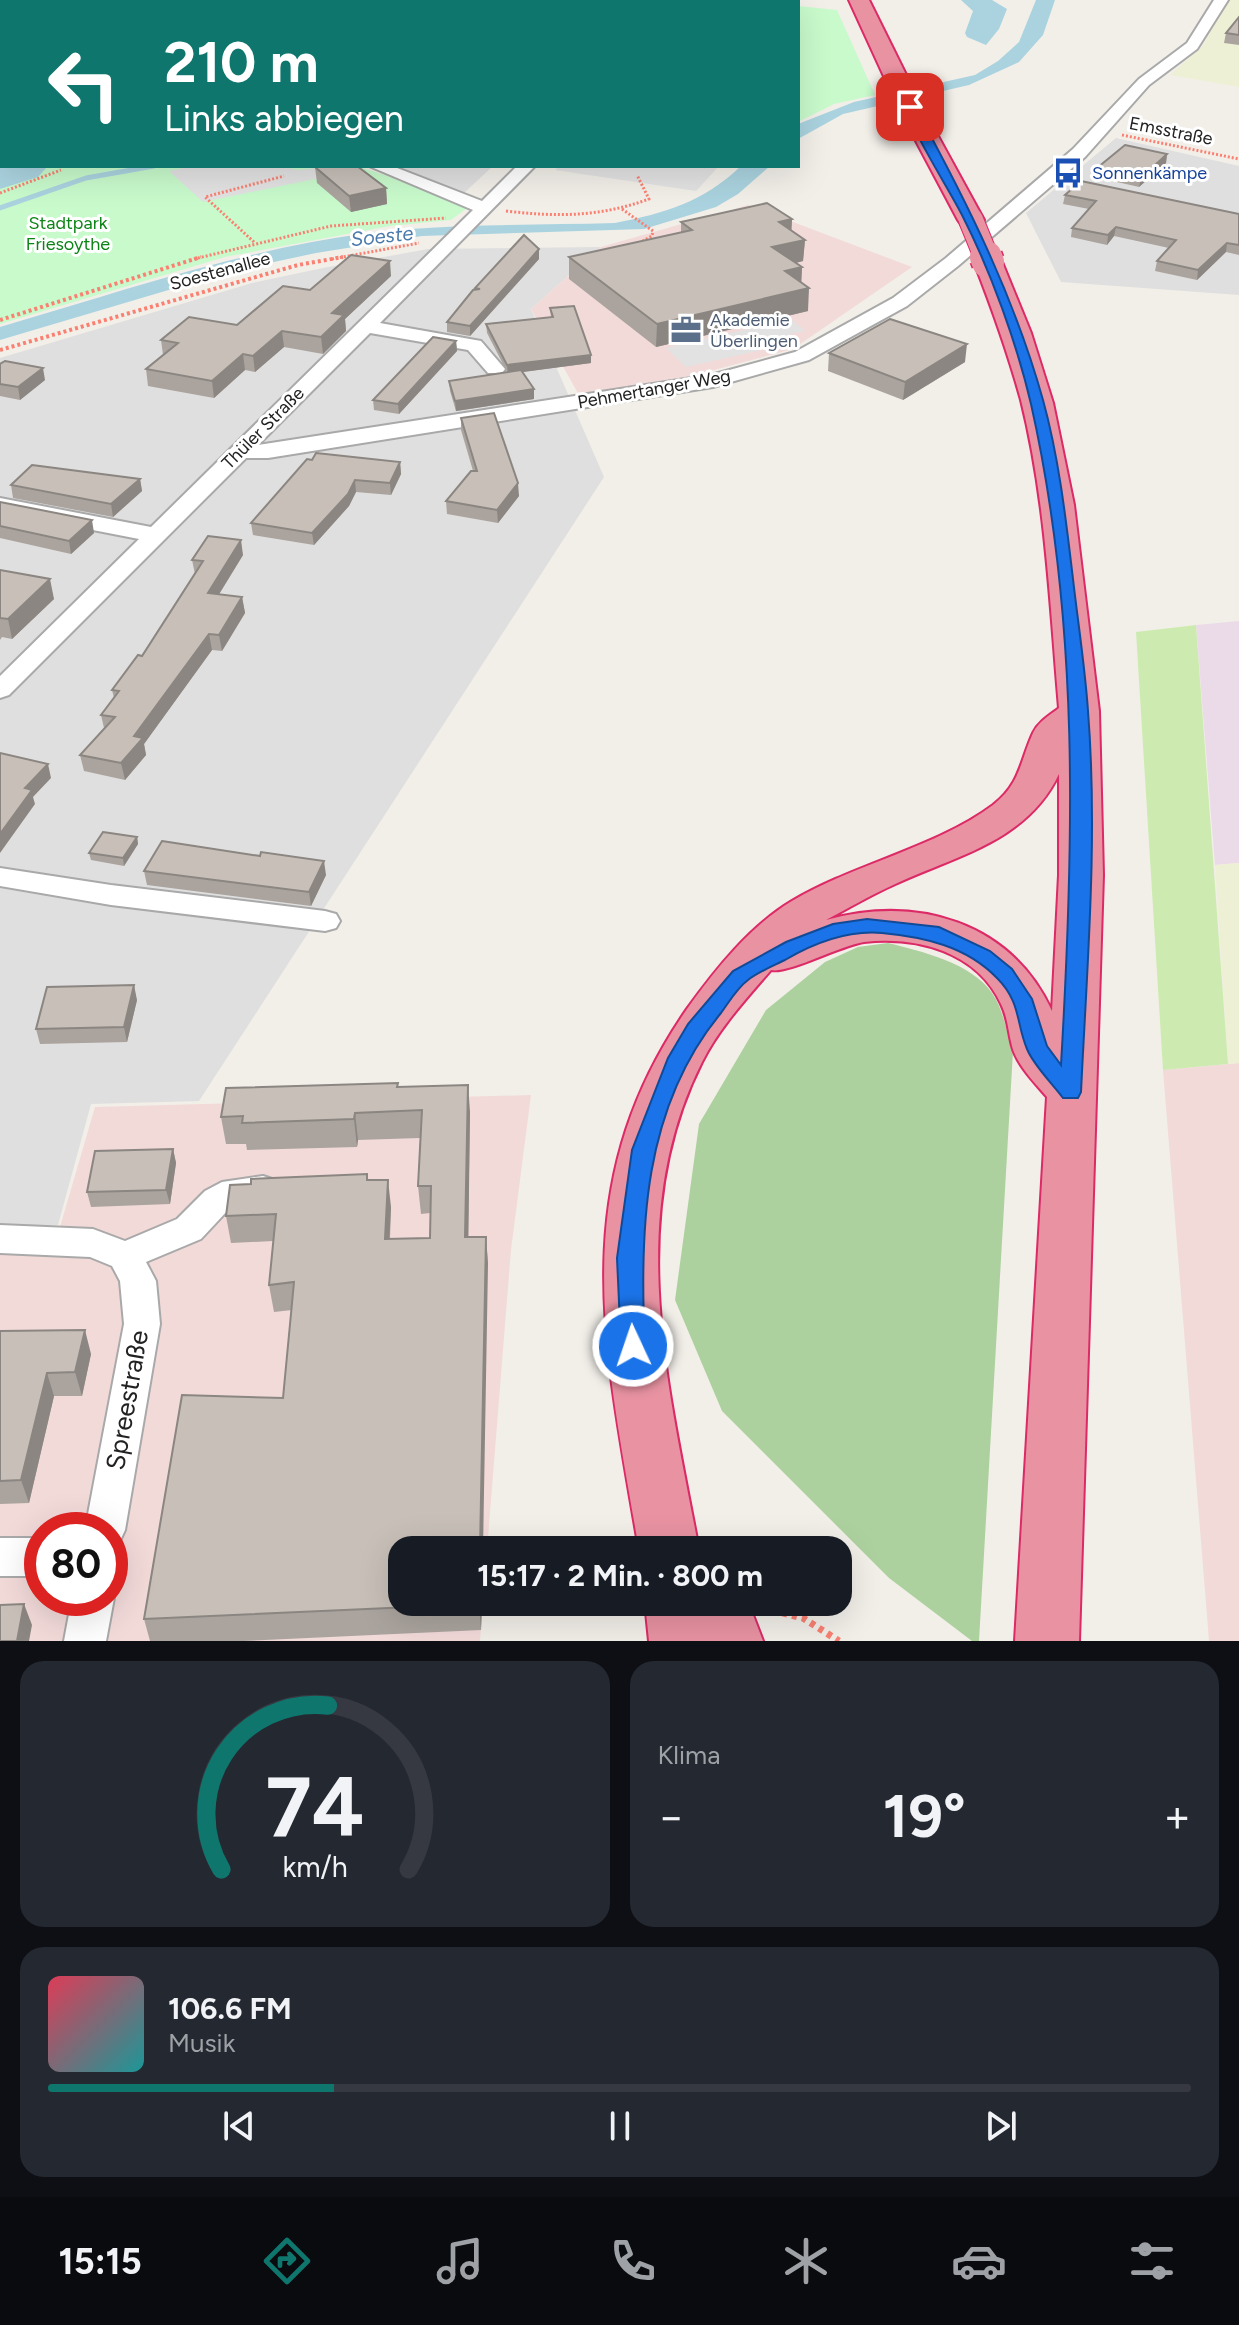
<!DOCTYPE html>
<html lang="de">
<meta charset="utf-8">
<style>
:root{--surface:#171b24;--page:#242831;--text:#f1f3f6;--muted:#9ea1a6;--line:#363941;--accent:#0f766e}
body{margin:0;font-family:Figtree,sans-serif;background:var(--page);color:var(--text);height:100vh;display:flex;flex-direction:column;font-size:30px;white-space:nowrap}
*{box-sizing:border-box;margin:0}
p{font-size:26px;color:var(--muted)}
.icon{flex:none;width:44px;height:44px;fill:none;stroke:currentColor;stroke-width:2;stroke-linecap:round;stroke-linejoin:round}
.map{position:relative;height:1641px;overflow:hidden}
.details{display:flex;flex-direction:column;gap:20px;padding:20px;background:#0d0f14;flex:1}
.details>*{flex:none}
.top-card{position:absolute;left:0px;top:0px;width:800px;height:168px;box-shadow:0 8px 32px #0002;background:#0f766e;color:#fff;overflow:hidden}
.speed{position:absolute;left:24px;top:1512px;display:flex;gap:16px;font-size:40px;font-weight:700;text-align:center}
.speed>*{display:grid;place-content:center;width:104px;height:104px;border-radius:50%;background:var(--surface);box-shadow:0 8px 32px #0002;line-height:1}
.speed .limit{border:12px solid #d22;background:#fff;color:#111}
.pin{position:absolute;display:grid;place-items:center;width:68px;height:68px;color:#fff;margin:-34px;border-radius:16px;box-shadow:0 4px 12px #0006}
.me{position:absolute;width:88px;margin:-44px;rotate:357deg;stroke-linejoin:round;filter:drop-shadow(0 0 6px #0008)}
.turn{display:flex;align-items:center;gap:28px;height:168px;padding:0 32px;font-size:36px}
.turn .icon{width:104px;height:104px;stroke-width:2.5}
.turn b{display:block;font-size:56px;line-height:68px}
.big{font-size:60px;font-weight:700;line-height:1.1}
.details .tile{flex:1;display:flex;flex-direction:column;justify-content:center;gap:12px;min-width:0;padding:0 28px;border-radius:24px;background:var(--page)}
.details .dial{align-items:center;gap:0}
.dial svg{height:208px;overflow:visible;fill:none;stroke:var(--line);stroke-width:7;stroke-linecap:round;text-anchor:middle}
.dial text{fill:var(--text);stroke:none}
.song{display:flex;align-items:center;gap:24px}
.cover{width:96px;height:96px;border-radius:12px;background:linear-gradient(135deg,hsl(350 70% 55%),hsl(180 70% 35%))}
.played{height:8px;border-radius:4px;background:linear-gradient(90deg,var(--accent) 25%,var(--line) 25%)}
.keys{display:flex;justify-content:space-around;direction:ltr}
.heat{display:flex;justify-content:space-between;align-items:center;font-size:44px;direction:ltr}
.details .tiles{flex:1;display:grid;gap:20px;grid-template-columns:1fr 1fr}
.tile:last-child{grid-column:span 2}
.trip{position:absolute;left:388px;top:1536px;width:464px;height:80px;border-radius:24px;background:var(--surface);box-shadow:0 8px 32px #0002;font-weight:700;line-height:80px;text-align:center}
.menu{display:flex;height:128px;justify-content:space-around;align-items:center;background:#090b0e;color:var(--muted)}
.menu .icon{width:56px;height:56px}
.menu .current{color:var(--accent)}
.menu b{font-size:36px;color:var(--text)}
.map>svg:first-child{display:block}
.residential{fill:#e0dfdf}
.commercial{fill:#f2dad9;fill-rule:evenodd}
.industrial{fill:#ebdbe8}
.farmland{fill:#eef0d5}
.grass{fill:#cdebb0}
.forest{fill:#add19e}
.park{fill:#c8facc}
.pitch{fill:#88e0be}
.parking{fill:#e2e2e2}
.water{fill:#aad3df}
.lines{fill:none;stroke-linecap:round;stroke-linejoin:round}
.stream{stroke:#aad3df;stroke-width:5}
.minor-casing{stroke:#a9a9a9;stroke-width:4}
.highway-casing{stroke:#dc2a67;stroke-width:4}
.path-far2{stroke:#fa8072;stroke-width:3;stroke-dasharray:2 2;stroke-linecap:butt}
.path-far1{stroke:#fa8072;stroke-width:4;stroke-dasharray:3 3;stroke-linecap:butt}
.path{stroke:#fa8072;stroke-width:7;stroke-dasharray:5 5;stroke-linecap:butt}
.minor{fill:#fff;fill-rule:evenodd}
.highway{fill:#e892a2;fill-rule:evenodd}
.highway-bridge-far1-casing{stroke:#dc2a67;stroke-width:26;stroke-linecap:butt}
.highway-bridge-casing{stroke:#dc2a67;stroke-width:35;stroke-linecap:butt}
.highway-bridge-far1{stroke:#e892a2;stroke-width:24}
.highway-bridge{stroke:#e892a2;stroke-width:32}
.wall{fill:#aba49e}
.shaded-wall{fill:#8b8681}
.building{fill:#c7bfb8;stroke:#8b8681;stroke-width:2}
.route{fill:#1a73e8;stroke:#114b97;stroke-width:2}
.labels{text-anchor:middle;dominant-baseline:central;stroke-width:6;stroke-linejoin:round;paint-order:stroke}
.far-street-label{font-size:18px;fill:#222;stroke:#fff}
.far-transit-label{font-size:18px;fill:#164399;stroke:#fff;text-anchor:start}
.far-park-label{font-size:18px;fill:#0c8416;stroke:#fff}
.far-service-label{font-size:18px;fill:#4e5e75;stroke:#fff;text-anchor:start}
.far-water-label{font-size:20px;font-style:italic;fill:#4a7aab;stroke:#fff}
.near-street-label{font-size:26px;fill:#222;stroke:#fff}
</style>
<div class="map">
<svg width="1239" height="1641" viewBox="0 0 1239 1641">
<rect width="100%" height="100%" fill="#f2efe9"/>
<g class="residential">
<polygon points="1116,138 1239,166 1239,295 1061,282 1026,213"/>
<polygon points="393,166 493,166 464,193"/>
<polygon points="601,247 531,309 604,477 199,1101 91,1104 58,1225 0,1226 0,358 252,283 323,268 428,249"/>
</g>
<g class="commercial">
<polygon points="748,205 912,267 793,349 665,383 580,397 531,309 601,247"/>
<polygon points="1239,1063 1239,1641 1209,1641 1163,1070"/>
<path d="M531,1095L511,1250L487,1550H402V1602H483L480,1641H0V1232L60,1227L95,1107ZM42,1530H110V1598H42Z"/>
</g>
<polygon class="industrial" points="1239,621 1239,863 1215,865 1196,625"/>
<g class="farmland">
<polygon points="1227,0 1239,0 1239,87 1170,75 1203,46"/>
<polygon points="1239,863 1239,1063 1228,1064 1215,865"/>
</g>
<polygon class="grass" points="1196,625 1228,1064 1163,1070 1136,632"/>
<path class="forest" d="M888,943C920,951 972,963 992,993C1003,1008 1007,1034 1013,1051L979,1641H972L889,1578L722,1411L675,1300L699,1124L766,1010L825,962L858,947Z"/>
<g class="park">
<polygon points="798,6 837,10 875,95 834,104 798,122"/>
<polygon points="0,117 2,166 356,166 423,187 467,208 451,220 390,226 225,257 0,324"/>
</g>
<polygon class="pitch" points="96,0 531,0 106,2"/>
<g class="parking">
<polygon points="192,166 278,166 299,170 333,166 354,171 203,202 169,171"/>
<polygon points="560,166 719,166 696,191 555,170"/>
<polygon points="791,319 805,331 790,334 797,342 686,367 666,348"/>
</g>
<g class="water">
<polygon points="961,0 992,0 1007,9 999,29 986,45 967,37 965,33 973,11"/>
<polygon points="1036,0 1055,0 1043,35 1019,62 969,85 843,114 798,139 798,124 854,102 975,75 998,61 1019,42"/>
<polygon points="0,147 2,166 46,168 38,177 0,189"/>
<path d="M741,166H770L738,194L716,207L644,229L422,236L316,253L236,270L0,340V327C103,297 206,262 312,242C412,222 514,226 615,223C666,213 703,202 741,166Z"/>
</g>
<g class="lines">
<polyline class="stream" points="0,208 86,178 154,166"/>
<g class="minor-casing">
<g id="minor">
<polygon points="685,0 700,0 684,2"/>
<polygon points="1214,0 1228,0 1197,49 1149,85 1085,157 958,266 907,306 809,360 713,387 268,458 246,458 9,695 0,698 0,676 139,539 0,512 0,498 151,527 473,210 369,166 392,166 482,201 517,166 535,166 380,323 481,341 505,369 502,373 488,373 468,350 370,333 258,445 711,375 795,352 893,298 946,258 1073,149 1139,79 1187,43"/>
<polygon points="0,100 2,101 2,112 0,111"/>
<polygon points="0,868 111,885 325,911 336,914 340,921 336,928 325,931 111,905 0,886"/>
<polygon points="263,1176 275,1180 280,1189 275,1198 240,1204 229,1209 201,1239 146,1262 156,1281 160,1324 125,1530 119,1543 110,1546 110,1530 85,1530 124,1324 120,1281 112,1266 90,1257 0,1253 0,1225 93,1229 125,1241 177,1219 205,1191 222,1182"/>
<rect x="0" y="1538" width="42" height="38"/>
<polygon points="110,1590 114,1598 106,1641 64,1641 72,1598 110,1598"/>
</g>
</g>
<g class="highway-casing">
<g id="highway">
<polygon points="849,0 869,0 922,107 984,220 980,226 962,226 958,220 898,107"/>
<path d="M988,254L998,256L1002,262L1031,333L1053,403L1074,505L1099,711L1103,875L1079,1641H1015L1047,1097C1034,1082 1017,1065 1012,1046C1008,1031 1008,1018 1001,1004C977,952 917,936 864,942C839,946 788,974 771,970C746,999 719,1028 702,1062C623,1218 669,1388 699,1550H639C606,1352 563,1188 687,1009C715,970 750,926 792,901C854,864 937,847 993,805C1021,783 1020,761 1033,733C1038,722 1050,715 1059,708C1050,606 1046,500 1021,400C1008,353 992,308 974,262L978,256ZM1059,774V875L1052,1011C1010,921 917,895 826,920C847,909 869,896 891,886C954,856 1026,843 1059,774Z"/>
<polygon points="645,1602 748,1602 763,1641 649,1641"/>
</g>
</g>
<g class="path-far2">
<polyline points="1122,135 1239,159"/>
<polyline points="0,193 61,170"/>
<polyline points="622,209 653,231 652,236 641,242"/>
<path d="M506,211C557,217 600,217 649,199L637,175"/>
<polyline points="254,242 205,197 284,176"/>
<polyline points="194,259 331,226 446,218"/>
<polyline points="332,259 419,243"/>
</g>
<g class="path-far1">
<polyline points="0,320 201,257"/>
<polyline points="0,350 298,265 343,257"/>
</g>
<polyline class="path" points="763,1608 803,1618 839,1641"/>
<use href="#minor" class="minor"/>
<use href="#highway" class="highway"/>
<g class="highway-bridge-far1-casing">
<polyline id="highway-bridge-far1" points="971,220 987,259"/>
</g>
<g class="highway-bridge-casing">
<polyline id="highway-bridge" points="986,257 988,262"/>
</g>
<use href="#highway-bridge-far1" class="highway-bridge-far1"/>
<use href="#highway-bridge" class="highway-bridge"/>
</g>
<g class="wall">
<polygon points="1239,17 1239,45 1224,43 1226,33"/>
<polygon points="1167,154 1166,163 1139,187 1095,177 1097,168"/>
<polygon points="315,167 386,188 387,204 351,212 317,183"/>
<polygon points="1065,195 1239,214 1239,255 1226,252 1197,280 1155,271 1157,261 1169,248 1114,236 1107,245 1071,237 1072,228 1089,209 1063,204"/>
<polygon points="792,219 791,230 805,240 803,261 796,263 802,267 801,283 808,311 656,347 569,279 569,257 681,233 681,222"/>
<polygon points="539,249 539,259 470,336 447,332 447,322 475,290 475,288"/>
<polygon points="391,276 345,319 346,331 323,354 284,347 255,372 245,370 214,398 148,386 146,369 163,355 161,340 237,325 310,290"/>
<polygon points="550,308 591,363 522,372 534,399 456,411 450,391 449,381 507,372 487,333 486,324 551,317"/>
<polygon points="456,341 457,351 399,414 374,410 373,400"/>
<polygon points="829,353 965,362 903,400 828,371"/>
<polygon points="0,364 45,380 20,400 0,396"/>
<polygon points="461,418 519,496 498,523 447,514 446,501 473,471 461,430"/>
<polygon points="307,459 400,462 401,474 391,495 356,492 349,506 314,545 253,535 251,523"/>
<polygon points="140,479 142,491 113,517 13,498 11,485"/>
<polygon points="0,502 94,533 71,554 0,538"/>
<polygon points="243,555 219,594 242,597 245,613 222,651 212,650 144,744 146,755 125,780 84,771 80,755 104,728 101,715 114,698 112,690 142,656 195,574 192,560"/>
<polygon points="0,570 54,599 12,639 2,637 0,640"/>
<polygon points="137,837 138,844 124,866 91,860 89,853"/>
<polygon points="260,856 326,875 311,906 147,885 144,871"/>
<polygon points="137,1000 127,1042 40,1044 36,1029"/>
<polygon points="398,1087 470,1112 468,1237 486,1237 488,1264 402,1602 482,1602 481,1630 244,1641 150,1641 144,1619 283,1398 292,1310 274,1312 269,1285 273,1241 231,1243 226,1216 368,1180 391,1207 390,1239 430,1238 430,1213 421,1214 418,1186 420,1138 358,1140 357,1147 247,1150 246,1144 226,1144 221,1117"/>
<polygon points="173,1149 176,1163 170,1204 91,1207 87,1192"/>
<polygon points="0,1331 91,1354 82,1396 54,1396 29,1503 0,1504"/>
</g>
<g class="shaded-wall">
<polygon points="1167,154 1166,163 1139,187 1141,178"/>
<polygon points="386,188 387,204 351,212 349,196"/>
<polygon points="792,219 791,241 779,222"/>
<polygon points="1116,227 1114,236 1107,245 1108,235"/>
<polygon points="805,240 803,261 771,269 772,247"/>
<polygon points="1227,243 1226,252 1197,280 1198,270"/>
<polygon points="539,249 539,259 470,336 470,326"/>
<polygon points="390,261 391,276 345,319 346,331 323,354 321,337 332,313"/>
<polygon points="802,267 801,289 785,271"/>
<polygon points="809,288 808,311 656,347 657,324"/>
<polygon points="282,331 284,347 255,372 253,356"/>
<polygon points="456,341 457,351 399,414 398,404"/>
<polygon points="967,344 965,362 903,400 905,382"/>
<polygon points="243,354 245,370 214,398 212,381"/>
<polygon points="591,355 591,363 508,374 507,365"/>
<polygon points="43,368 45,380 20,400 18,387"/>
<polygon points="534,389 534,399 456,411 455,401"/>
<polygon points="400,462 401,474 391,495 390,483"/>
<polygon points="140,479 142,491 113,517 111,504"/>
<polygon points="355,480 356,492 349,506 314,545 312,533"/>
<polygon points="518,483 519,496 498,523 497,510"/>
<polygon points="92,520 94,533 71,554 69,541"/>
<polygon points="241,540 243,555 210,609 208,593"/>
<polygon points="50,579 54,599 12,639 8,619"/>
<polygon points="242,597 245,613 222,651 219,635"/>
<polygon points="209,634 212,650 144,744 146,755 125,780 121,763 134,736"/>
<polygon points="48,764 51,778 33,797 35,804 0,853 0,834 25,788"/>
<polygon points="137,837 138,844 124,866 123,858"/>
<polygon points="324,861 326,875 311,906 309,892"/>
<polygon points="134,985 137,1000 127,1042 124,1027"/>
<polygon points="468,1085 470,1112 468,1265 465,1237"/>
<polygon points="355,1113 358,1140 357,1147 354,1119"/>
<polygon points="173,1149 176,1163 170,1204 166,1190"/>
<polygon points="388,1180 391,1207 388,1266 385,1239"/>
<polygon points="486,1237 488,1264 483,1550 480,1550"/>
<polygon points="85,1330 91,1354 82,1396 75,1372"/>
<polygon points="47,1373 54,1396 29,1503 21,1480"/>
<polygon points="479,1602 482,1602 481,1630"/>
<polygon points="24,1604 32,1625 29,1641 17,1641"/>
</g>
<g class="building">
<polygon points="603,0 654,0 652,2 600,2"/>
<polygon points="1239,17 1239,35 1226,33"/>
<polygon points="1125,145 1167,154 1141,178 1097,168"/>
<polygon points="322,166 357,166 386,188 349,196 315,167"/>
<polygon points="1081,181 1239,214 1239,245 1227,243 1198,270 1157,261 1176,240 1116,227 1108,235 1072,228 1096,201 1065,195"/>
<polygon points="767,203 792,219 779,222 805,240 772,247 802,267 785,271 809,288 657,324 569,257 692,230 681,222"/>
<polygon points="524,235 539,249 510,282 470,326 447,322 473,290 480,289 475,288"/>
<polygon points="351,255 390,261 332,313 344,315 321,337 282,331 253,356 243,354 212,381 146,369 178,343 161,340 189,317 237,325 283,286 310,290"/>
<polygon points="574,306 591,355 507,365 486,324 553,317 550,308"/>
<polygon points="890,319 967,344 905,382 829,353"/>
<polygon points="433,337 456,341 398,404 373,400"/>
<polygon points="5,361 43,368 18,387 0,384 0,364"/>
<polygon points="521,370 534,389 455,401 449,381"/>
<polygon points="494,413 518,483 497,510 446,501 471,471 477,471 461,418"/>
<polygon points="316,453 400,462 390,483 355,480 348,494 312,533 251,523 307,459 312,460"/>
<polygon points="32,465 140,479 111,504 11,485"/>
<polygon points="0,502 92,520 69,541 0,526"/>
<polygon points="208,536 241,540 208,593 242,597 219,635 209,634 134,736 143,738 121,763 80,755 115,717 101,715 119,691 112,690 138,655 142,656 203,561 192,560"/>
<polygon points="0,570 50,579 8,619 0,618"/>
<polygon points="0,753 48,764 25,788 32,790 0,834"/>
<polygon points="103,832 137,837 123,858 89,853"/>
<polygon points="162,841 260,856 261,852 324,861 309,892 144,871"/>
<polygon points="134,985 124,1027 36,1029 47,987"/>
<polygon points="398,1083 397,1087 468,1085 465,1237 486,1237 480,1550 402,1550 402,1602 479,1602 479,1604 144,1619 182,1395 283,1398 294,1282 269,1285 276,1214 226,1216 230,1185 251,1184 251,1179 367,1174 367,1180 388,1180 385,1239 430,1238 431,1186 418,1186 422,1110 355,1113 354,1119 242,1123 243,1116 221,1117 226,1088"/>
<polygon points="173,1149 166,1190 87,1192 95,1151"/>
<polygon points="85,1330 75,1372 47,1373 21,1480 0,1481 0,1331"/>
<polygon points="24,1604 17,1641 0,1641 0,1605"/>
</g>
<path class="route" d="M906,105L915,107C967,202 1014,296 1043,400C1059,458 1066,520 1073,579C1078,623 1085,667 1088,711C1098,838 1087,966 1081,1092L1078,1098H1063C1052,1083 1034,1066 1027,1049C1016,1023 1021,1002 997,978C966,946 924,937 882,933C848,930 814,943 785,960C773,966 758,972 748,980C737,988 729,1002 721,1013C643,1107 639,1230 645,1346L642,1353L633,1356L625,1353L621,1346L617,1258L632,1150L668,1058L688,1024L733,971L786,942L833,924L867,919L939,927L990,951L1012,969L1032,999L1047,1046L1061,1065C1074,844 1080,622 1031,404C1017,344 991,272 963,217C952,194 907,124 906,105Z"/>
<defs>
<g id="bus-bare" transform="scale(2.4)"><path d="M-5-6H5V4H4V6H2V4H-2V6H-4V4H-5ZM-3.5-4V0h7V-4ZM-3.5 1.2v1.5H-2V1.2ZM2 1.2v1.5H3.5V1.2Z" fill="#1a4fb4" stroke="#fff" stroke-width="2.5" paint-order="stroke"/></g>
<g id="office-bare" transform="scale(2.4)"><path d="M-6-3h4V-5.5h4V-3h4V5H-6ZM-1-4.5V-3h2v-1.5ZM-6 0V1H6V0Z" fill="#5c6f8a" stroke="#fff" stroke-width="2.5" paint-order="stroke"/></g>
</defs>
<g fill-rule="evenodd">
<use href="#bus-bare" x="1068" y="173"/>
<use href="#office-bare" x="686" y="330"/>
</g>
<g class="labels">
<g class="far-street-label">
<text transform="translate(1171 131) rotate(11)">Emsstraße</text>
<text transform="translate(220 271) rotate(-15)">Soestenallee</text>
<text transform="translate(654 389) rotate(-10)">Pehmertanger Weg</text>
<text transform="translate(263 428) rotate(-45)">Thüler Straße</text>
</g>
<g class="far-transit-label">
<text x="1092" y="173">Sonnenkämpe</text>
</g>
<g class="far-park-label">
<text x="68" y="223">Stadtpark<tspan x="68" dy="21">Friesoythe</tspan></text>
</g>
<g class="far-service-label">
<text x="710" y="320">Akademie<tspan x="710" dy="21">Überlingen</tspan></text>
</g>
<g class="far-water-label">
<text transform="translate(382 236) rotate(-6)">Soeste</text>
</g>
<g class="near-street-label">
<text transform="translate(127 1400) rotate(-80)">Spreestraße</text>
</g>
</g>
</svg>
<div class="speed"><div class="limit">80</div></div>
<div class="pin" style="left:910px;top:107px;background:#d93025"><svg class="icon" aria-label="arrive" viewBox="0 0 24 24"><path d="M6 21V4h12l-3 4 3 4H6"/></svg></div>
<svg class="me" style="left:633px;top:1346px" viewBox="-20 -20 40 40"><circle r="17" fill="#1a73e8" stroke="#fff" stroke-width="3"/><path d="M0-11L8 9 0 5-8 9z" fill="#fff"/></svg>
<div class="trip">15:17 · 2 Min. · 800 m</div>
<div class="top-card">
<div class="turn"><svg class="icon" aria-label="left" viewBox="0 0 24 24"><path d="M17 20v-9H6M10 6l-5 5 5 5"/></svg><div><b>210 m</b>Links abbiegen</div></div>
</div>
</div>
<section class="details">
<div class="tiles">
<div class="tile dial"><svg viewBox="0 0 100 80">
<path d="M14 69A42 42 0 1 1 86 69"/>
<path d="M14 69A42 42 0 0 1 55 6" stroke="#0f766e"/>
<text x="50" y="56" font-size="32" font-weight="700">74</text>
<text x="50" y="72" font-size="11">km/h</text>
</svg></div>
<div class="tile"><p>Klima</p>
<div class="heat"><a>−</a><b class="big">19°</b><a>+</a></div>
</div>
<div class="tile">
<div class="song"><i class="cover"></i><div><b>106.6 FM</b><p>Musik</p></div></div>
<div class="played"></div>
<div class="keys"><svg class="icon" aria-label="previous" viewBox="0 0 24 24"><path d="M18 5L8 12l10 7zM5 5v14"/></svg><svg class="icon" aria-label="pause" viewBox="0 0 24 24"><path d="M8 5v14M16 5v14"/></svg><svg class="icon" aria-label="next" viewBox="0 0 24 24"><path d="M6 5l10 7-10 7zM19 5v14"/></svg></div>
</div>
</div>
</section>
<nav class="menu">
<b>15:15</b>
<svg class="icon current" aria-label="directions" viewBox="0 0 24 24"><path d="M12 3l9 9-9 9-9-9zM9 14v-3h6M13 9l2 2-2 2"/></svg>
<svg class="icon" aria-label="music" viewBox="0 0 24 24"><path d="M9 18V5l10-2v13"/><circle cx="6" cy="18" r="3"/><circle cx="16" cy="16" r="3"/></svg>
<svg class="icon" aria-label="phone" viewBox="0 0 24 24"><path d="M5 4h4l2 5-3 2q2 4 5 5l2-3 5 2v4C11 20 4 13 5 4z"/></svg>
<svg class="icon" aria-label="climate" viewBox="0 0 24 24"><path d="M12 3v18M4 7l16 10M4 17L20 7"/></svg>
<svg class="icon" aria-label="car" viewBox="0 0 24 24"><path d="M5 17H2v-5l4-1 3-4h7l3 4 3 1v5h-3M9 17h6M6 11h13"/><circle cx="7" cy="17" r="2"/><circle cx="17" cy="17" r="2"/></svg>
<svg class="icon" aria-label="filters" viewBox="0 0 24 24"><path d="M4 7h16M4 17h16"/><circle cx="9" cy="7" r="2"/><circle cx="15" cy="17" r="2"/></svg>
</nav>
